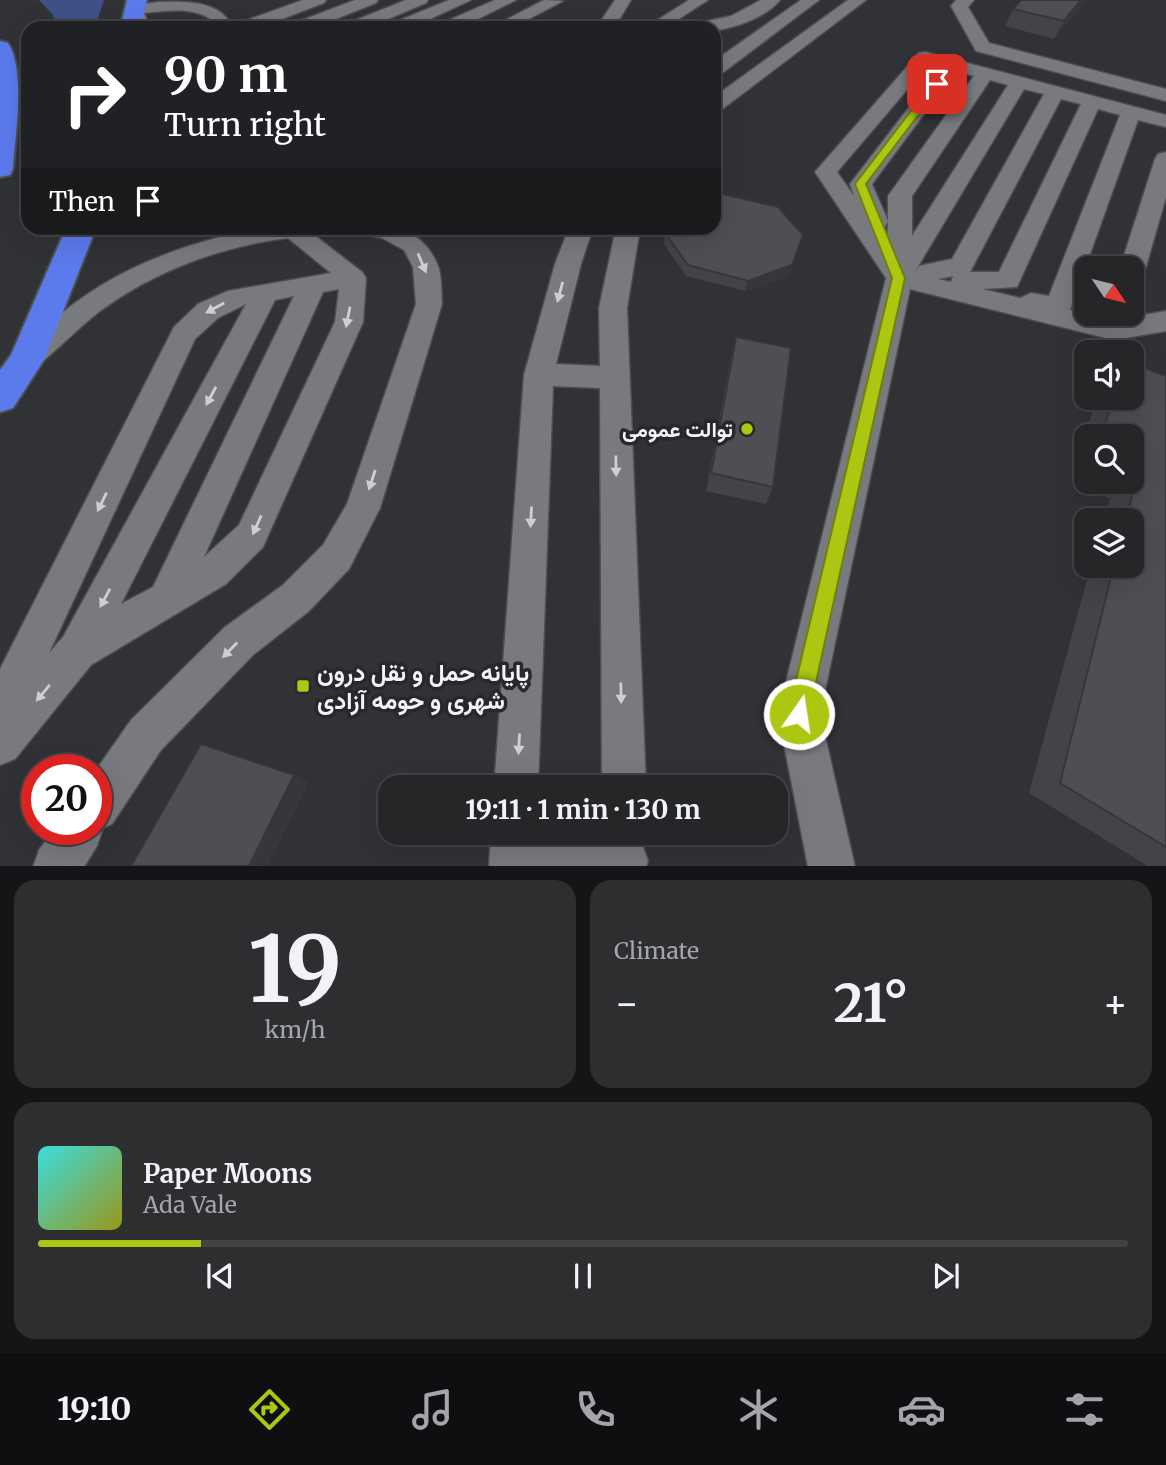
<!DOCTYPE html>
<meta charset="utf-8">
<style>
:root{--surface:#242628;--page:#2c2e30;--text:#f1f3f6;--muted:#a3a5a8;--line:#414345;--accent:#acc612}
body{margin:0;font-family:Merriweather,Vazirmatn,serif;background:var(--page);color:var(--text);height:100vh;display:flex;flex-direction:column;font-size:26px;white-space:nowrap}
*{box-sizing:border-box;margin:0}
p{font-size:23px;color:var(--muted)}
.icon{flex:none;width:38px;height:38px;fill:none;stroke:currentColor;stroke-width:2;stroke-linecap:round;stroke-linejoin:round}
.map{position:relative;height:866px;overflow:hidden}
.side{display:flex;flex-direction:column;gap:14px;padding:14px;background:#141516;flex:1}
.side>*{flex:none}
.banner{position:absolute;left:21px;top:21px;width:700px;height:214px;border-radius:21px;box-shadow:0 7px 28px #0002,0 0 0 2px var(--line);background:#202124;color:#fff;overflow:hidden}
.needle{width:46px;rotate:125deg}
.controls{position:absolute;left:1074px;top:256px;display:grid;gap:14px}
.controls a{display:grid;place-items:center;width:70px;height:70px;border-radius:14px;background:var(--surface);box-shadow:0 7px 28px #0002,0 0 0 2px var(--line);font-size:35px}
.speed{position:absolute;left:21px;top:754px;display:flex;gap:14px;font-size:35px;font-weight:700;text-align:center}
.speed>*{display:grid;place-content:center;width:91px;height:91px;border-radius:50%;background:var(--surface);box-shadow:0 7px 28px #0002,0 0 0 2px var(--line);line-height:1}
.speed .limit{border:10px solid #d22;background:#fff;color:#111}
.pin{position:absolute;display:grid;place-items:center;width:60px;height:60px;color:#fff;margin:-30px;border-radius:14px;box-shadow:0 4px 10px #0006}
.me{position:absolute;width:77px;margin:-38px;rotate:13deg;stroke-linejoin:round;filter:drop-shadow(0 0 5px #0008)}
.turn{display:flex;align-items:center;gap:24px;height:147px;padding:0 28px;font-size:32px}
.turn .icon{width:91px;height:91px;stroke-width:2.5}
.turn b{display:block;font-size:49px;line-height:60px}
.then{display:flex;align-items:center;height:66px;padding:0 28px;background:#0003;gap:14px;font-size:26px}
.big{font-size:52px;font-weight:700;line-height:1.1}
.side .widget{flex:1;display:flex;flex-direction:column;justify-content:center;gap:10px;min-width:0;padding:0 24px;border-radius:21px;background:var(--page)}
.side .dial{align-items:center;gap:0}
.dial b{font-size:91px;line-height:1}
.song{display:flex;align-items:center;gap:21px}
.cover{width:84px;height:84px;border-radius:10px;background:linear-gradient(135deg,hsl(180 70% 55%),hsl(60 70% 35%))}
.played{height:7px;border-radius:4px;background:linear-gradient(90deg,var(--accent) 15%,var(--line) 15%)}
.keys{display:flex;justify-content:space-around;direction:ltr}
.heat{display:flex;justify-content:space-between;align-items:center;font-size:38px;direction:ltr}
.side .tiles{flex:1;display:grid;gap:14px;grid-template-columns:1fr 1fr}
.widget:last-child{grid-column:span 2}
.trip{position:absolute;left:378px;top:775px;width:410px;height:70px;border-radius:21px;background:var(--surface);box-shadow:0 7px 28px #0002,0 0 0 2px var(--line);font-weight:700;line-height:70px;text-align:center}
.dock{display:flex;height:112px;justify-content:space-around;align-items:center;background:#0e0f10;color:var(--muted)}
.dock .icon{width:49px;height:49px}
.dock .current{color:var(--accent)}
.dock b{font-size:32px;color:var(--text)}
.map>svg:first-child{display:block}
.green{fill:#3e5087}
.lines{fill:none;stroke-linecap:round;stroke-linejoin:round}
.lane-casing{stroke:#4c4e52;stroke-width:3}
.highway-casing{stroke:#4c4e52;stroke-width:4}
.lane{fill:#787a7f;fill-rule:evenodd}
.highway{fill:#5b7bed;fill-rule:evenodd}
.wall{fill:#424448;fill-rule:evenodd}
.shaded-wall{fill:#36373b}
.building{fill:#4d4f54;stroke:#36373b;stroke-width:2}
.oneway{fill:#cdcfd3}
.route{fill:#acc612;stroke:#70810c;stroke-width:2}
.poi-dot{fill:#acc612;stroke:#26282c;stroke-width:2.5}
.labels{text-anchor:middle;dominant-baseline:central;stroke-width:7;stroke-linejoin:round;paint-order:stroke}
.poi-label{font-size:21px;font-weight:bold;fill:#f2f4f7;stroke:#26282c;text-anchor:end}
.near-poi-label{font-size:24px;font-weight:bold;fill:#f2f4f7;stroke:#26282c;text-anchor:start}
</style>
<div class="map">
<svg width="1166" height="867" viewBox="0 0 1166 867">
<rect width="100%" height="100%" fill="#303236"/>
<polygon class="green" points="39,0 104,0 95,28 59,28 52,14"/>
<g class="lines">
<g class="lane-casing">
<g id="lane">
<polygon points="303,0 326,0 324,3 258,28 233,28 236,24"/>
<polygon points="355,0 378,0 376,3 313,28 289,28 292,24"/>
<polygon points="406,0 428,0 426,3 367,28 343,28 346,24"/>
<polygon points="449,0 471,0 411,28 391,27 393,23"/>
<polygon points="495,0 516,0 460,28 437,28 440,24"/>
<polygon points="544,0 563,1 512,28 490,28"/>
<polygon points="615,0 631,0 614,28 596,28"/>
<polygon points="689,0 708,0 665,28 648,26"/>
<path d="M761,0H780C765,18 736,27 714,31V28H690L693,24L731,16Z"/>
<polygon points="801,0 819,0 721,74 714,76 714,61"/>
<polygon points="848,0 866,0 721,110 714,112 714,97"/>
<polygon points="956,0 974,0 968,7 989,43 1166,89 1166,101 976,51 951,6"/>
<path d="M158,2C184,1 223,0 232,28H214L213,21C195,6 165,11 144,13L150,28H132L126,9L128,6Z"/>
<path d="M925,52L1166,115V127L1138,120L1070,310L1114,320L1166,311V331L1114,340L910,289L820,714L855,867H808L778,714L886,278L815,172L919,53ZM929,64L940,67L850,184L854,196L837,172ZM956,71L974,76L888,196V221L872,184ZM990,80L1008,85L912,236V196ZM1024,89L1044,94L952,259L919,266L914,273ZM1061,99L1081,104L999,272H970ZM1098,109L1120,115L1049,296L1031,293L1020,298L982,289L1017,287ZM888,222L887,242L878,229L884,227ZM953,276L951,282L938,279Z"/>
<polygon points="1166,152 1166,197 1145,270 1141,276 1132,278 1132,268 1120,268 1155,159 1158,154"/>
<path d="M260,228H323L320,233L314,235L362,272L366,278L363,322L263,547L226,584L91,665L15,759L0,765V669L174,327L198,304L228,291L331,273L288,238C222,246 154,271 100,311C78,328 58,349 36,367L26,371L16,367L12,360L16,353C38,334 58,314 82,298C134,261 198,240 260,228ZM339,289L335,322L239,525L204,557L323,292ZM294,296L153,587L121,604L275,300ZM246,304L63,637L49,653L195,339L218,318Z"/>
<path d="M357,228C393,225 423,228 438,266C442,277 441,292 442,304L380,508L349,569L309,611L253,655L161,750L112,824L103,828L97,846L84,867H33L39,850L54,830H96V770L131,720L225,627L283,585L323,545L347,504L416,304L413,267L404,250L382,238L360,233Z"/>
<polygon points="569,228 593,228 581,264 556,364 600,366 599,308 616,228 640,228 627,308 646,788 602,788 600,388 553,386 538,788 494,788 524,375 555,264"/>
<polygon points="491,833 537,833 537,839 625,838 642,844 648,861 646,867 489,867"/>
</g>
</g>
<g class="highway-casing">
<g id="highway">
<polygon points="127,0 147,0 140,28 120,28"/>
<path d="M0,41L8,43C26,70 15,137 13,169L10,175L0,177Z"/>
<polygon points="66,228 96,228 44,360 13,408 0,412 0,370 11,355"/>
</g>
</g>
<use href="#lane" class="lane"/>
<use href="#highway" class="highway"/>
</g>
<g class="wall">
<polygon points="1086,0 1054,39 1005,26 1013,9"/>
<polygon points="665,233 800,246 789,276 745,291 686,276 664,244"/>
<polygon points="736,337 773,487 766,504 706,491 731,356"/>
<path d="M1166,376V866H1148L1029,793L1091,565H1132V520H1104L1110,499L1071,481L1097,397H1132ZM1087,436H1132V481H1087Z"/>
</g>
<g class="shaded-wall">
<polygon points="1081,0 1086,0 1054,39 1064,21"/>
<polygon points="803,235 789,276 745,291 748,281"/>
<polygon points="294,775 309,783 268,866 249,866"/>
</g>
<g class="building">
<polygon points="1021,0 1081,0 1064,21 1013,9"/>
<polygon points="723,194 778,207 803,235 792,265 748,281 688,265 665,233 669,228 714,228 714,197"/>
<polygon points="736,337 791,348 773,487 711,473"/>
<polygon points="1132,363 1166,376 1166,847 1060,783 1114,565 1132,565 1132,520 1126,520 1137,476 1132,474 1132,436 1102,436 1113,397 1132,397"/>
<polygon points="201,744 294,775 249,866 131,866"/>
</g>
<defs><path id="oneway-solid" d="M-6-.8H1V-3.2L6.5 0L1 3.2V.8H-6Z" transform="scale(1.75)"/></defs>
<g class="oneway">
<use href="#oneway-solid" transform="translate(422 263) rotate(67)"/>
<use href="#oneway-solid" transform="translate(560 292) rotate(105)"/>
<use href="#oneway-solid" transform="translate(215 308) rotate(151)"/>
<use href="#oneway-solid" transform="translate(348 317) rotate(101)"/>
<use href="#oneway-solid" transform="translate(211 396) rotate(118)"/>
<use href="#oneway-solid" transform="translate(616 466) rotate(89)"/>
<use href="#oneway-solid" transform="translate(372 480) rotate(108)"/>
<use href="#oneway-solid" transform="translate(102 502) rotate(116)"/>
<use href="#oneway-solid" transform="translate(531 517) rotate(93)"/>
<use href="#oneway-solid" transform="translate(257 525) rotate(114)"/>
<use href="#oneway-solid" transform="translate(105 598) rotate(118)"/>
<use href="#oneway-solid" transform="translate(230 650) rotate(134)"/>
<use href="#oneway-solid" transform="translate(43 693) rotate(130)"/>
<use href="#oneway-solid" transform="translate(621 693) rotate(89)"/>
<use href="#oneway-solid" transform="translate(519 744) rotate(93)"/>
</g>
<polygon class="route" points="933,82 942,84 866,184 905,278 809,714 806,721 799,724 791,721 788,714 892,278 855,184"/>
<g class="poi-dot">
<circle cx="747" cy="429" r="7"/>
<rect x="296" y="679" width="14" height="14" rx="3.5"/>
</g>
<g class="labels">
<g class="poi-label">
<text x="733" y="429">توالت عمومی</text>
</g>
<g class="near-poi-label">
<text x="317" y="672">پایانه حمل و نقل درون<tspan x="317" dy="28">شهری و حومه آزادی</tspan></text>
</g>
</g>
</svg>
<div class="controls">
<a><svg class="needle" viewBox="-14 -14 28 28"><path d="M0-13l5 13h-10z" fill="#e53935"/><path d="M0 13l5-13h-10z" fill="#a3a5a8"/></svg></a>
<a><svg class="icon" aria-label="sound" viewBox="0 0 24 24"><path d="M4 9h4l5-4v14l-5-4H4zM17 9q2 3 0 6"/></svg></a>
<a><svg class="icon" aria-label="search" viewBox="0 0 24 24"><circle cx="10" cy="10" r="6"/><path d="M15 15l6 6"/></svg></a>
<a><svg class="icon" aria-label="layers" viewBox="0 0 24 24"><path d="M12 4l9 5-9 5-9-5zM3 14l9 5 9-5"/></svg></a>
</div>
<div class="speed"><div class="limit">20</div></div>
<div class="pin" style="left:937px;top:84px;background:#d93025"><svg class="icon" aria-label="arrive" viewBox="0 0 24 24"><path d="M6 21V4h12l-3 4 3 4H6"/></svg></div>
<svg class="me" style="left:799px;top:714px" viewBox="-20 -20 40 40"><circle r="17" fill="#acc612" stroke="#fff" stroke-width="3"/><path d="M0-11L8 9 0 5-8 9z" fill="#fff"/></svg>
<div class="trip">19:11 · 1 min · 130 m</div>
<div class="banner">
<div class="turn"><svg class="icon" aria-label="right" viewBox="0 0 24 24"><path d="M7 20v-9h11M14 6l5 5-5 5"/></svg><div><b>90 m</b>Turn right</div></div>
<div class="then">Then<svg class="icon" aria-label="arrive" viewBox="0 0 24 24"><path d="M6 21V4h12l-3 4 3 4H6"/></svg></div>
</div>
</div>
<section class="side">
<div class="tiles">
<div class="widget dial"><b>19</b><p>km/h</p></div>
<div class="widget"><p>Climate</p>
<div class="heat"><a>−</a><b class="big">21°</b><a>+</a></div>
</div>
<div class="widget">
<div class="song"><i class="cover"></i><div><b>Paper Moons</b><p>Ada Vale</p></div></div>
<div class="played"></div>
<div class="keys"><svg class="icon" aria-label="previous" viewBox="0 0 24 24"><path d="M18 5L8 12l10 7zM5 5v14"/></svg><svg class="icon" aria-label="pause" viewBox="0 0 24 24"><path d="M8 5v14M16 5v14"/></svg><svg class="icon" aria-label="next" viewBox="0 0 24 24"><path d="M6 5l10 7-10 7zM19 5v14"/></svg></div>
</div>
</div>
</section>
<nav class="dock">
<b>19:10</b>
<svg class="icon current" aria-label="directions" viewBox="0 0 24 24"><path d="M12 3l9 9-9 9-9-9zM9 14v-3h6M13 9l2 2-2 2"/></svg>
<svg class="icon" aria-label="music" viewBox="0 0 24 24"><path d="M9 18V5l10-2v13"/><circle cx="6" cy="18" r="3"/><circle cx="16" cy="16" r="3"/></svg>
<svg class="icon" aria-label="phone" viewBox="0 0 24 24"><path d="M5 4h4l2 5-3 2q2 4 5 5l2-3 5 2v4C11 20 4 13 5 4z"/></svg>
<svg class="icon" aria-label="climate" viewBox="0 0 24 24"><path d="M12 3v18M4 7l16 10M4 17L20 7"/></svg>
<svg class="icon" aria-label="car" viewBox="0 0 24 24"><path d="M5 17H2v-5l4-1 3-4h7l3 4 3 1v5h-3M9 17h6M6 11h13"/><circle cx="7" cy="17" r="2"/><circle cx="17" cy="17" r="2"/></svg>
<svg class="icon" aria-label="filters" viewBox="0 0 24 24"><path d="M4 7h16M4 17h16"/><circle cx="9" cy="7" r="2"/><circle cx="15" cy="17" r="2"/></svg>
</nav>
